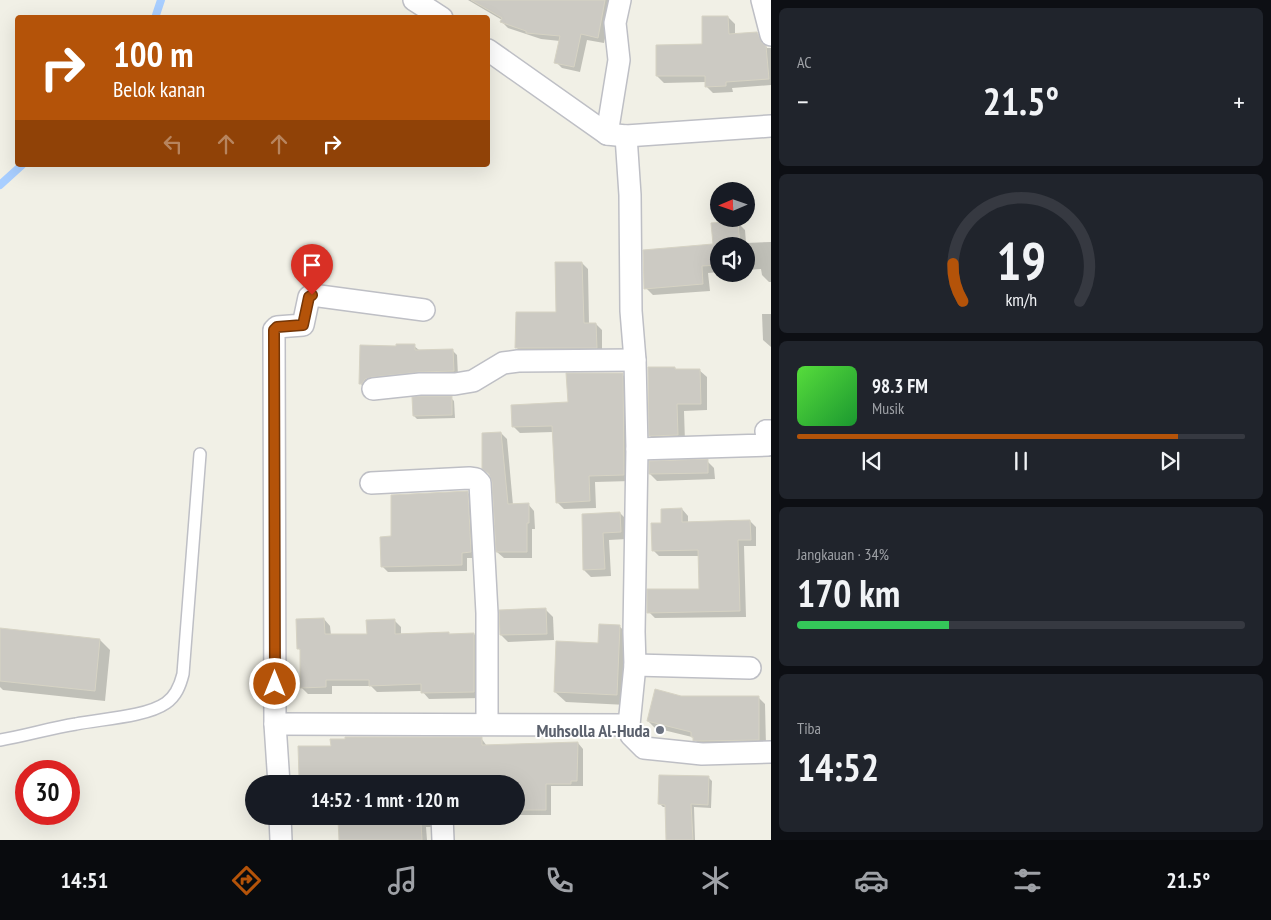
<!DOCTYPE html>
<html lang="id">
<meta charset="utf-8">
<style>
:root{--surface:#171b24;--page:#20242c;--text:#f1f3f6;--muted:#9ea1a6;--line:#363941;--accent:#b45309}
body{margin:0;font-family:"PT Sans Narrow",sans-serif;background:var(--page);color:var(--text);height:100vh;display:flex;flex-direction:column;font-size:19px;white-space:nowrap}
*{box-sizing:border-box;margin:0}
p{font-size:16px;color:var(--muted)}
.icon{flex:none;width:28px;height:28px;fill:none;stroke:currentColor;stroke-width:2;stroke-linecap:round;stroke-linejoin:round}
.map{position:relative;flex:1;overflow:hidden}
.side{display:flex;flex-direction:column;gap:8px;padding:8px;background:#0d0f14;width:500px}
.side>*{flex:none}
.banner{position:absolute;left:15px;top:15px;width:475px;height:152px;border-radius:5px;box-shadow:0 5px 20px #0002;background:#b45309;color:#fff;overflow:hidden}
.needle{width:32px;rotate:268deg}
.tools{position:absolute;left:710px;top:182px;display:grid;gap:10px}
.tools a{display:grid;place-items:center;width:45px;height:45px;border-radius:50%;background:var(--surface);box-shadow:0 5px 20px #0002;font-size:25px}
.speed{position:absolute;left:15px;top:760px;display:flex;gap:10px;font-size:25px;font-weight:700;text-align:center}
.speed>*{display:grid;place-content:center;width:65px;height:65px;border-radius:50%;background:var(--surface);box-shadow:0 5px 20px #0002;line-height:1}
.speed .limit{border:8px solid #d22;background:#fff;color:#111}
.pin{position:absolute;display:grid;place-items:center;width:42px;height:42px;color:#fff;margin:-51px -21px;border-radius:50% 50% 50% 0;rotate:-45deg;box-shadow:0 0 5px #0007}
.pin .icon{rotate:45deg}
.me{position:absolute;width:55px;margin:-28px;rotate:0deg;stroke-linejoin:round;filter:drop-shadow(0 0 4px #0008)}
.turn{display:flex;align-items:center;gap:18px;height:105px;padding:0 15px;font-size:22px}
.turn .icon{width:65px;height:65px;stroke-width:2.5}
.turn b{display:block;font-size:35px;line-height:42px}
.lanes{display:flex;align-items:center;height:48px;padding:0 15px;background:#0003;justify-content:center;gap:25px;direction:ltr}
.lanes .off{opacity:.35}
.big{font-size:38px;font-weight:700;line-height:1.1}
.side .tile{flex:1;display:flex;flex-direction:column;justify-content:center;gap:8px;min-width:0;padding:0 18px;border-radius:8px;background:var(--page)}
.side .dial{align-items:center;gap:0}
.dial svg{height:130px;overflow:visible;fill:none;stroke:var(--line);stroke-width:7;stroke-linecap:round;text-anchor:middle}
.dial text{fill:var(--text);stroke:none}
.song{display:flex;align-items:center;gap:15px}
.cover{width:60px;height:60px;border-radius:8px;background:linear-gradient(135deg,hsl(110 70% 55%),hsl(130 70% 35%))}
.played{height:5px;border-radius:2px;background:linear-gradient(90deg,var(--accent) 85%,var(--line) 85%)}
.keys{display:flex;justify-content:space-around;direction:ltr}
.heat{display:flex;justify-content:space-between;align-items:center;font-size:28px;direction:ltr}
.charge{height:8px;border-radius:4px;background:linear-gradient(90deg,#34c759 34%,var(--line) 0)}
.trip{position:absolute;left:245px;top:775px;width:280px;height:50px;border-radius:25px;background:var(--surface);box-shadow:0 5px 20px #0002;font-weight:700;line-height:50px;text-align:center}
.menu{display:flex;height:80px;justify-content:space-around;align-items:center;background:#090b0e;color:var(--muted)}
.menu .icon{width:35px;height:35px}
.menu .active{color:var(--accent)}
.menu b{font-size:22px;color:var(--text)}
main{display:flex;flex:1;min-height:0}
.map>svg:first-child{display:block}
.shadow{fill:#0003}
.lines{fill:none;stroke-linecap:round;stroke-linejoin:round}
.stream{stroke:#a8ceff;stroke-width:8}
.building{fill:#cccac3;stroke:#d6d3c4}
.lane-casing{stroke:#bebfc5;stroke-width:14}
.street-casing{stroke:#bebfc5;stroke-width:24}
.lane{stroke:#fff;stroke-width:11}
.street{stroke:#fff;stroke-width:21}
.route-casing{stroke:#753606;stroke-width:12}
.route{stroke:#b45309;stroke-width:9}
.worship-dot{fill:#6b7280;stroke:#fff;stroke-width:2}
.labels{text-anchor:middle;dominant-baseline:central;stroke-width:4;stroke-linejoin:round;paint-order:stroke}
.worship-label{font-size:18px;font-weight:bold;fill:#5b616d;stroke:#fff;text-anchor:end}
</style>
<main>
<div class="map">
<svg width="771" height="840" viewBox="0 0 771 840">
<rect width="100%" height="100%" fill="#f1f0e6"/>
<g class="shadow">
<polygon points="468,0 608,0 612,3 604,43 587,40 580,72 562,68 556,62 560,41 541,39 508,28 502,22 502,20"/>
<polygon points="728,17 735,24 735,35 757,33 764,40 767,48 771,48 771,85 732,88 733,92 713,93 706,86 706,82 664,83 657,76 704,46"/>
<polygon points="738,223 745,230 746,243 771,242 771,282 769,282 762,275 761,269 746,270 746,246 719,246 719,272 708,273 710,291 653,295 646,288 714,245"/>
<polygon points="582,263 588,269 589,324 596,324 602,330 602,353 522,354 517,348 557,314"/>
<polygon points="762,314 771,314 771,347 763,340"/>
<polygon points="361,346 414,346 419,350 452,350 457,355 458,376 365,388 360,383"/>
<polygon points="675,368 677,370 699,370 707,377 707,410 684,411 685,442 657,443 650,436"/>
<polygon points="622,374 629,381 631,481 595,482 596,508 564,509 557,502 553,432 520,433 513,426 569,404"/>
<polygon points="451,398 454,401 455,418 417,419 414,416"/>
<polygon points="501,433 507,439 513,505 528,504 534,511 535,529 532,529 532,558 504,558 497,552 494,482"/>
<polygon points="707,461 714,468 715,479 657,481 650,474"/>
<polygon points="467,492 473,498 477,558 467,558 467,571 388,572 382,566"/>
<polygon points="682,509 688,516 688,523 750,521 756,527 756,546 744,546 746,617 655,618 649,612 700,590 700,556 659,556 653,550 663,524"/>
<polygon points="620,513 627,520 627,539 609,540 611,576 591,577 584,570 584,515"/>
<polygon points="546,610 553,617 554,640 508,642 501,635"/>
<polygon points="324,619 330,626 331,635 368,635 394,620 401,627 401,635 474,634 481,641 481,698 429,699 422,691 377,692 371,686 332,686 332,694 308,694 301,687 301,651 298,648"/>
<polygon points="619,626 630,636 627,705 566,702 555,692 599,644"/>
<polygon points="0,629 100,640 110,650 105,701 3,690 0,687"/>
<polygon points="681,697 758,697 765,704 766,746 702,747 692,737 655,728 648,721"/>
<polygon points="481,738 487,746 578,743 583,749 583,786 551,786 551,815 516,815 516,784 306,782 300,776 332,747"/>
<polygon points="709,778 712,781 711,808 694,807 695,840 667,840 666,807 663,807 660,804"/>
<polygon points="342,816 436,816 435,827 426,827 427,840 340,840"/>
<polygon points="455,816 494,816 494,824 462,825 456,820"/>
</g>
<g class="lines">
<g class="stream">
<polyline points="155,18 161,0"/>
<polyline points="0,185 22,165"/>
</g>
</g>
<g class="building">
<polygon points="471,0 605,0 598,38 581,34 574,67 554,63 560,36 526,33 526,31 500,22 502,18"/>
<polygon points="702,16 728,16 729,34 757,32 762,43 766,46 769,79 726,82 726,86 705,87 705,76 656,76 656,45 702,44"/>
<polygon points="738,221 740,246 719,246 719,265 702,266 703,284 644,289 643,250 713,244 711,223"/>
<polygon points="555,262 582,262 584,323 596,323 597,348 515,348 516,312 556,312"/>
<polygon points="396,344 415,344 415,350 453,349 454,371 419,372 372,377 365,379 362,384 359,384 360,345 396,346"/>
<polygon points="648,367 675,367 675,369 700,369 701,404 677,404 678,435 649,436"/>
<polygon points="566,373 623,373 624,475 589,476 590,501 556,503 552,426 512,427 511,405 568,402"/>
<polygon points="421,396 452,396 452,415 413,416 412,397"/>
<polygon points="501,432 508,504 529,503 529,523 527,523 527,552 496,552 492,482 489,474 482,469 482,433"/>
<polygon points="708,459 708,473 649,474 649,461"/>
<polygon points="468,491 471,552 462,553 462,565 381,567 380,537 391,536 391,495"/>
<polygon points="682,508 682,522 750,520 751,540 738,540 740,611 647,613 647,589 699,589 698,550 652,551 651,523 661,523 661,509"/>
<polygon points="620,512 621,532 603,533 605,569 583,570 582,514"/>
<polygon points="546,608 547,634 500,635 499,610"/>
<polygon points="324,618 325,634 367,634 366,620 395,619 395,634 449,632 449,634 474,633 474,692 421,693 421,684 369,686 369,680 326,680 326,687 300,688 300,649 297,649 296,619"/>
<polygon points="599,624 620,625 617,695 554,692 556,641 598,643"/>
<polygon points="0,628 100,639 95,691 0,681"/>
<polygon points="655,689 681,696 759,696 759,740 693,741 693,737 691,737 691,732 647,721"/>
<polygon points="345,737 482,737 482,745 578,742 577,781 571,781 571,784 546,784 546,810 516,810 516,784 340,784 339,776 299,777 298,746 331,746 330,739 345,739"/>
<polygon points="659,775 709,776 708,805 691,804 693,840 666,840 665,805 658,804"/>
<polygon points="341,816 430,816 430,822 421,822 422,840 339,840 338,820 341,820"/>
</g>
<g class="lines">
<g class="lane-casing">
<path id="lane" d="M0,740C25,736 50,728 76,724C100,719 146,717 166,703C176,696 180,686 183,674L200,454"/>
</g>
<g class="street-casing">
<g id="street">
<polyline points="414,0 442,18"/>
<polyline points="762,0 771,35"/>
<polyline points="488,50 607,134 626,136 771,126"/>
<polyline points="607,134 619,60 615,23 620,0"/>
<polyline points="373,389 420,384 455,384 473,381 503,363 518,361 635,360"/>
<polyline points="637,449 768,445 766,431 771,431"/>
<polyline points="371,483 469,478 476,479 480,483 487,613 487,724"/>
<polyline points="635,665 750,668"/>
<polyline points="275,724 629,725 635,665 634,632 637,449 635,360 631,311 630,195 626,136"/>
<polyline points="629,725 631,735 644,748 702,754 771,752"/>
<polyline points="279,784 275,724 274,330 277,327 303,325 309,297 312,295 424,310"/>
<polyline points="280,816 281,840"/>
<polyline points="442,816 443,840"/>
</g>
</g>
<use href="#lane" class="lane"/>
<use href="#street" class="street"/>
</g>
<g class="lines">
<g class="route-casing">
<polyline id="route" points="275,684 274,330 277,327 303,325 309,297 312,295"/>
</g>
<use href="#route" class="route"/>
</g>
<circle class="worship-dot" cx="660" cy="730" r="5"/>
<g class="labels">
<g class="worship-label">
<text x="650" y="730">Muhsolla Al-Huda</text>
</g>
</g>
</svg>
<div class="tools">
<a><svg class="needle" viewBox="-14 -14 28 28"><path d="M0-13l5 13h-10z" fill="#e53935"/><path d="M0 13l5-13h-10z" fill="#9ea1a6"/></svg></a>
<a><svg class="icon" aria-label="sound" viewBox="0 0 24 24"><path d="M4 9h4l5-4v14l-5-4H4zM17 9q2 3 0 6"/></svg></a>
</div>
<div class="speed"><div class="limit">30</div></div>
<div class="pin" style="left:312px;top:295px;background:#d93025"><svg class="icon" aria-label="arrive" viewBox="0 0 24 24"><path d="M6 21V4h12l-3 4 3 4H6"/></svg></div>
<svg class="me" style="left:275px;top:684px" viewBox="-20 -20 40 40"><circle r="17" fill="#b45309" stroke="#fff" stroke-width="3"/><path d="M0-11L8 9 0 5-8 9z" fill="#fff"/></svg>
<div class="trip">14:52 · 1 mnt · 120 m</div>
<div class="banner">
<div class="turn"><svg class="icon" aria-label="right" viewBox="0 0 24 24"><path d="M7 20v-9h11M14 6l5 5-5 5"/></svg><div><b>100 m</b>Belok kanan</div></div>
<div class="lanes"><svg class="icon off" aria-label="left" viewBox="0 0 24 24"><path d="M17 20v-9H6M10 6l-5 5 5 5"/></svg><svg class="icon off" aria-label="ahead" viewBox="0 0 24 24"><path d="M12 20V5M6 11l6-6 6 6"/></svg><svg class="icon off" aria-label="ahead" viewBox="0 0 24 24"><path d="M12 20V5M6 11l6-6 6 6"/></svg><svg class="icon" aria-label="right" viewBox="0 0 24 24"><path d="M7 20v-9h11M14 6l5 5-5 5"/></svg></div>
</div>
</div>
<section class="side">
<div class="tile"><p>AC</p>
<div class="heat"><a>−</a><b class="big">21.5°</b><a>+</a></div>
</div>
<div class="tile dial"><svg viewBox="0 0 100 80">
<path d="M14 69A42 42 0 1 1 86 69"/>
<path d="M14 69A42 42 0 0 1 8 46" stroke="#b45309"/>
<text x="50" y="56" font-size="32" font-weight="700">19</text>
<text x="50" y="72" font-size="11">km/h</text>
</svg></div>
<div class="tile">
<div class="song"><i class="cover"></i><div><b>98.3 FM</b><p>Musik</p></div></div>
<div class="played"></div>
<div class="keys"><svg class="icon" aria-label="previous" viewBox="0 0 24 24"><path d="M18 5L8 12l10 7zM5 5v14"/></svg><svg class="icon" aria-label="pause" viewBox="0 0 24 24"><path d="M8 5v14M16 5v14"/></svg><svg class="icon" aria-label="next" viewBox="0 0 24 24"><path d="M6 5l10 7-10 7zM19 5v14"/></svg></div>
</div>
<div class="tile"><p>Jangkauan · 34%</p><b class="big">170 km</b><div class="charge"></div></div>
<div class="tile"><p>Tiba</p><b class="big">14:52</b></div>
</section>
</main>
<nav class="menu">
<b>14:51</b>
<svg class="icon active" aria-label="directions" viewBox="0 0 24 24"><path d="M12 3l9 9-9 9-9-9zM9 14v-3h6M13 9l2 2-2 2"/></svg>
<svg class="icon" aria-label="music" viewBox="0 0 24 24"><path d="M9 18V5l10-2v13"/><circle cx="6" cy="18" r="3"/><circle cx="16" cy="16" r="3"/></svg>
<svg class="icon" aria-label="phone" viewBox="0 0 24 24"><path d="M5 4h4l2 5-3 2q2 4 5 5l2-3 5 2v4C11 20 4 13 5 4z"/></svg>
<svg class="icon" aria-label="climate" viewBox="0 0 24 24"><path d="M12 3v18M4 7l16 10M4 17L20 7"/></svg>
<svg class="icon" aria-label="car" viewBox="0 0 24 24"><path d="M5 17H2v-5l4-1 3-4h7l3 4 3 1v5h-3M9 17h6M6 11h13"/><circle cx="7" cy="17" r="2"/><circle cx="17" cy="17" r="2"/></svg>
<svg class="icon" aria-label="filters" viewBox="0 0 24 24"><path d="M4 7h16M4 17h16"/><circle cx="9" cy="7" r="2"/><circle cx="15" cy="17" r="2"/></svg>
<b>21.5°</b>
</nav>
